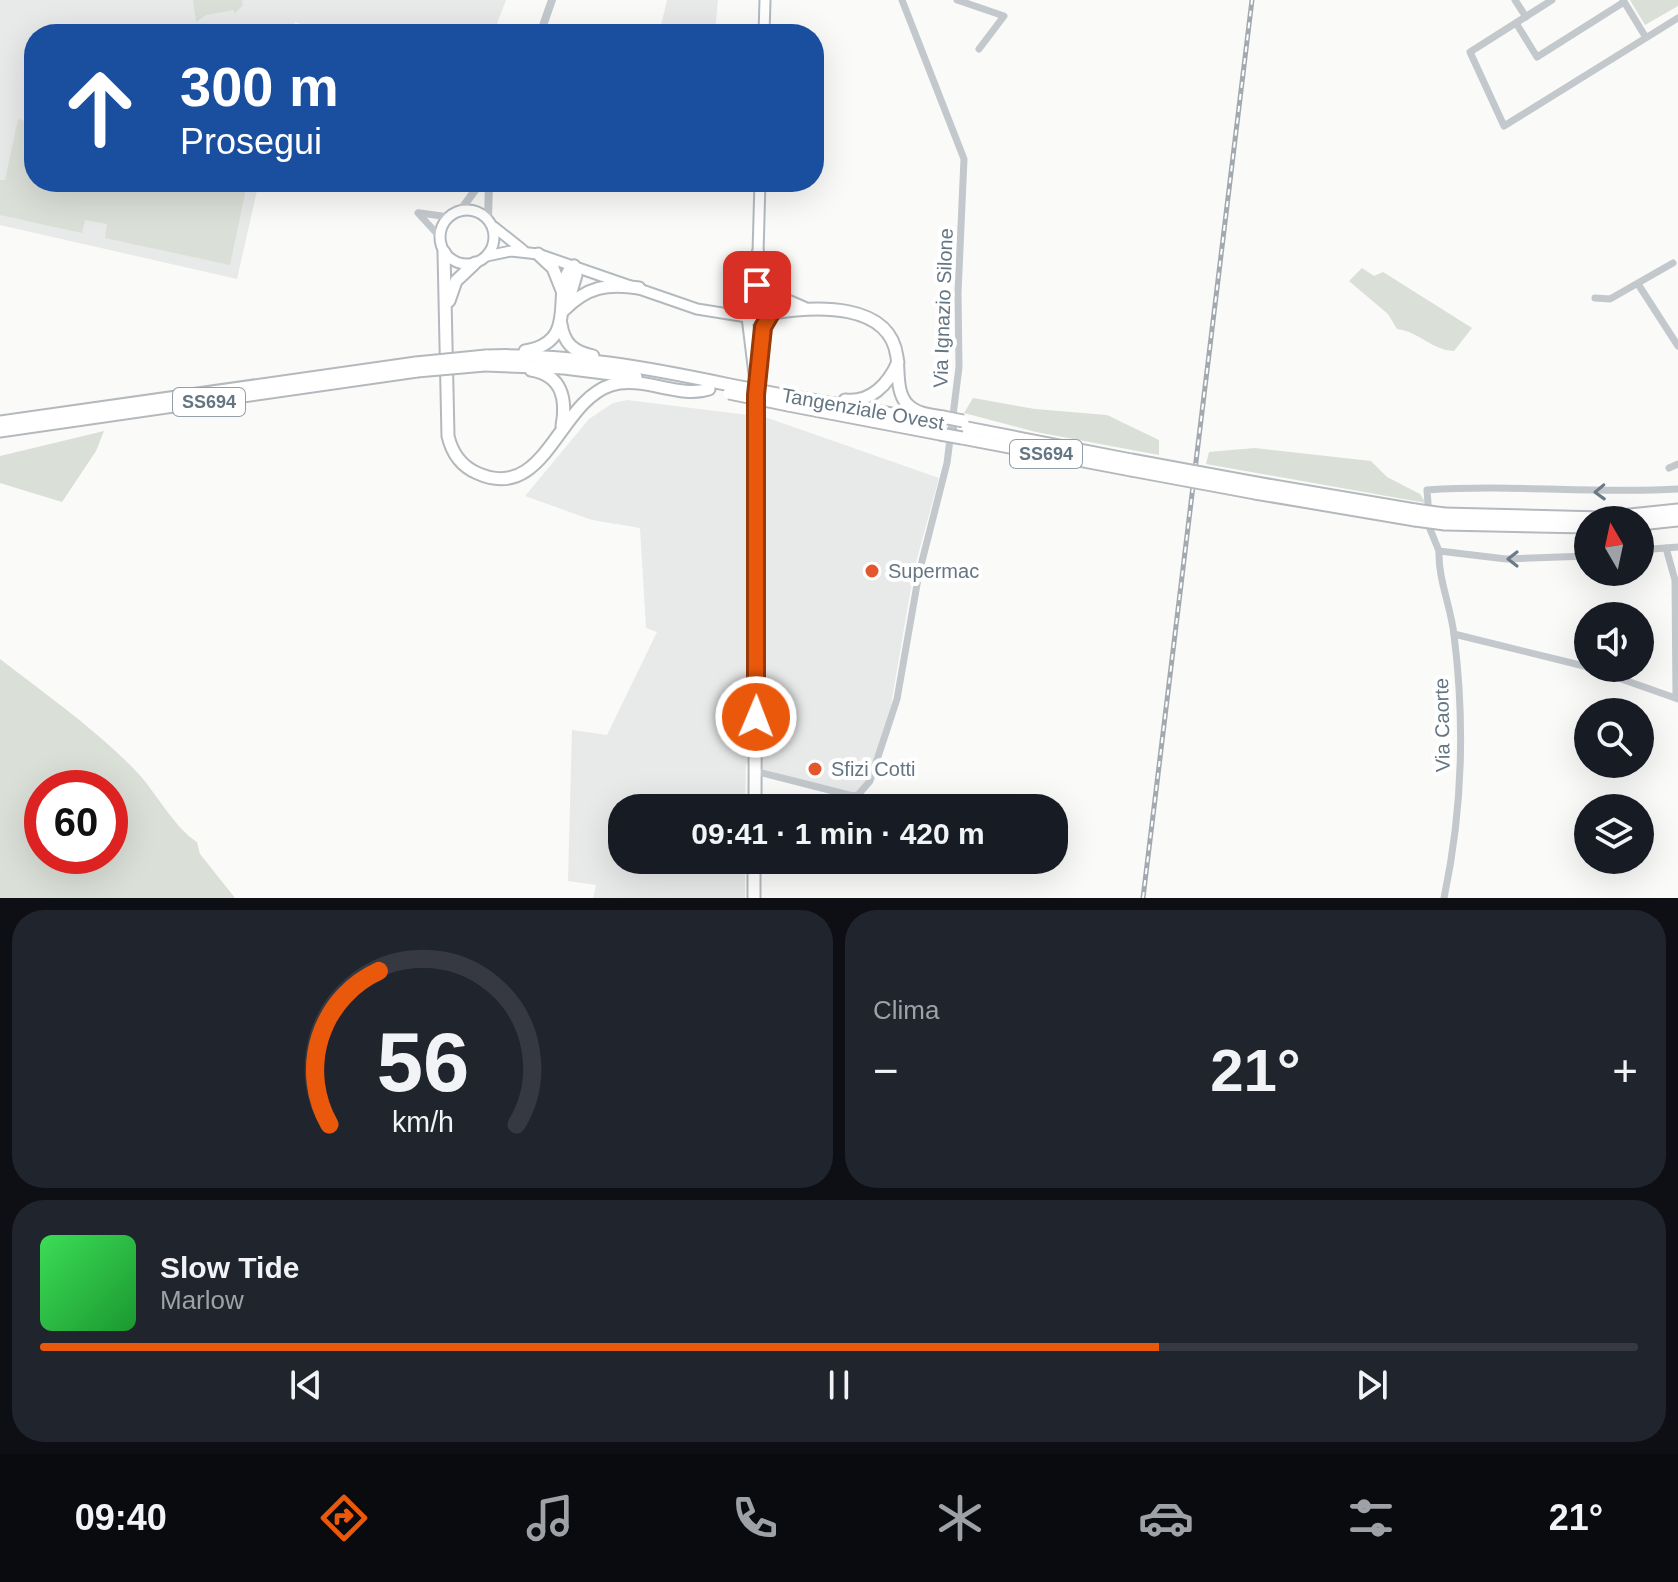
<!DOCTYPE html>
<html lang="it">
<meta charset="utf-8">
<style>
:root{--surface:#171b24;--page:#20242c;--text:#f1f3f6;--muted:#9ea1a6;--line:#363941;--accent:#ea580c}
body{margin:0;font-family:Arial,sans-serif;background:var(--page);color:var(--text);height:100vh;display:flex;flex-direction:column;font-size:30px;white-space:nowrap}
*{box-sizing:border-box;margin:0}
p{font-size:26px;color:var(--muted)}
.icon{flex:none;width:44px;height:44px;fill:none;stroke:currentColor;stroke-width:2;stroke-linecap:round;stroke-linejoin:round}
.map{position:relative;height:898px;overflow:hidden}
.panel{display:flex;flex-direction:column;gap:12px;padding:12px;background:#0d0f14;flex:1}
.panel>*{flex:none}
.top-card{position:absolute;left:24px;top:24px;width:800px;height:168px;border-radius:32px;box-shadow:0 8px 32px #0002;background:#1a4fa0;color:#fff;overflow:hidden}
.needle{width:52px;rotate:351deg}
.controls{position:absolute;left:1574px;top:506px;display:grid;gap:16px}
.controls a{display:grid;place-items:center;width:80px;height:80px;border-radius:50%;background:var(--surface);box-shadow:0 8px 32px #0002;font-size:40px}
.speed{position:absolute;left:24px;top:770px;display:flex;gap:16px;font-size:40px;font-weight:700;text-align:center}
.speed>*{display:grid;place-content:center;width:104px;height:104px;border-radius:50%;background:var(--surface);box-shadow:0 8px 32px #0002;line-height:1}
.speed .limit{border:12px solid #d22;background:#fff;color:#111}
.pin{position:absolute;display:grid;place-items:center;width:68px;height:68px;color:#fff;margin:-34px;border-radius:16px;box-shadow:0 4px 12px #0006}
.me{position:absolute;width:88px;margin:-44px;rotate:1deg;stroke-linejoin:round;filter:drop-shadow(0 0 6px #0008)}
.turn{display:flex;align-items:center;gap:28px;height:168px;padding:0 24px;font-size:36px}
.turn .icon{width:104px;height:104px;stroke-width:2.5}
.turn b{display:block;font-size:56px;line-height:68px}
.big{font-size:60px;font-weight:600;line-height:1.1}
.panel .card{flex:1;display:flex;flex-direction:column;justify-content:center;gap:12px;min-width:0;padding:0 28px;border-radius:32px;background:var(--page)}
.panel .dial{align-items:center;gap:0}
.dial svg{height:208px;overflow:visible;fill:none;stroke:var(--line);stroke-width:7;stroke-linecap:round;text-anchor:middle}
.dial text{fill:var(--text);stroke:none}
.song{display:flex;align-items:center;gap:24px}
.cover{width:96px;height:96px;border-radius:12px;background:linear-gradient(135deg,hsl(130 70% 55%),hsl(130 70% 35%))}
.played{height:8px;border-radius:4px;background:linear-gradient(90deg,var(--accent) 70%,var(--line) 70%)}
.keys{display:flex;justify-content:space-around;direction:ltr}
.heat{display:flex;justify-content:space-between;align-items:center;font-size:44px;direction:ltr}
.panel .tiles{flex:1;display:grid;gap:12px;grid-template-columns:1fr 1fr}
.card:last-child{grid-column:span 2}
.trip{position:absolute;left:608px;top:794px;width:460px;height:80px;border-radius:32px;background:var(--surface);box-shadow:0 8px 32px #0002;font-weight:600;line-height:80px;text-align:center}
.dock{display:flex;height:128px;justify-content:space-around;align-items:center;background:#090b0e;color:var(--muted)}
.dock .icon{width:56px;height:56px}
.dock .selected{color:var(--accent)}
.dock b{font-size:36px;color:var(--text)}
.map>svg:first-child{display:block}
.built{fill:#e8e9e9}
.green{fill:#dadfd7;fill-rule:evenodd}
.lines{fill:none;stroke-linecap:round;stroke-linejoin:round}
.secondary-casing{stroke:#b3babf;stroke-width:13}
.primary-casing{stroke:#b5babe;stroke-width:15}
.trunk-casing{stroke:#b4b9bd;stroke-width:15}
.minor{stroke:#c3c8cc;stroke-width:7}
.tertiary{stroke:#c3c8cc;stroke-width:8}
.secondary{stroke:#fff;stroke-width:9}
.primary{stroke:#fff;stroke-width:11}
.trunk{stroke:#fff;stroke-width:11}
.rail-casing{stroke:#a2aab0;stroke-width:5}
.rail{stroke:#fff;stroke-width:2;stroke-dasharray:6;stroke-linecap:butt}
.trunk-bridge-casing{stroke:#b4b9bd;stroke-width:15;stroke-linecap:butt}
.trunk-bridge{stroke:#fff;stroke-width:11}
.oneway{stroke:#6a7a87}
.route-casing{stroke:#983908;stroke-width:20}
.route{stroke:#ea580c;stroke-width:14}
.poi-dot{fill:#e4572e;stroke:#fff;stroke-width:3}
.labels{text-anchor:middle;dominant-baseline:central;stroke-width:8;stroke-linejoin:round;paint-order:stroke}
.shield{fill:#fff;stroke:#939fa8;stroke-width:2}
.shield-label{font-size:18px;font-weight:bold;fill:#657683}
.street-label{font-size:20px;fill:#657683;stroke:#fff}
.poi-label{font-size:20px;fill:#657683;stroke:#fff;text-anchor:start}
</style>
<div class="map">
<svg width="1678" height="898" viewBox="0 0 1678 898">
<rect width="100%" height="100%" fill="#fafaf8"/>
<g class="built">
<polygon points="0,0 506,0 493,34 331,34 295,22 292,34 34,34 34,182 259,182 237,279 0,225"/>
<polygon points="667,0 718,0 715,34 659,34"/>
<polygon points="627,400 765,417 939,478 914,570 891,705 869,776 857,792 846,793 746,764 745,808 622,808 622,860 745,860 745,898 593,898 596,885 568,881 572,730 607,735 657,632 646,628 640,528 592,520 525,496 589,419 613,403"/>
</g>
<g class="green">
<polygon points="193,0 242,0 243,5 234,14 234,10 206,15 196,22"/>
<polygon points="1630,0 1678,0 1678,6 1645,25"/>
<polygon points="18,119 34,124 34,182 247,184 230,265 105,238 107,224 85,220 82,233 0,215 0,180 5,180"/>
<path d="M1362,268L1374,276L1383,272L1472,328L1454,351C1431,350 1420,332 1397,329L1388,314L1349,281Z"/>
<polygon points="973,398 1035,409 1107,415 1159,440 1159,455 1036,432 964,413"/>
<polygon points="104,431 96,451 62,502 0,483 0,456"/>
<polygon points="1255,448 1371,461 1387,477 1420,494 1426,503 1206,464 1209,452"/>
<path d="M0,659C45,694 94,728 134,769C155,790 174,828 197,842L200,854L235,898H0ZM42,788H110V856H42Z"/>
</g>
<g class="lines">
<g class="secondary-casing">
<g id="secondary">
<polyline points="764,34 765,0"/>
<circle cx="467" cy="237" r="27"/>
<polyline points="494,227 523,250"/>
<polyline points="487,256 511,251 538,254 697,309 747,317 755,382"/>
<circle cx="758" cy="302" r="18"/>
<polyline points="752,286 758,253 760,182"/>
</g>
</g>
<g class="primary-casing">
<g id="primary">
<polyline points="755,808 756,395"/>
<polyline points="754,898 754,860"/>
</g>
</g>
<g class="trunk-casing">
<g id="trunk">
<path d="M444,252L448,436C452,453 461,466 477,473C545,504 558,402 611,385C643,375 679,399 709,389"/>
<polyline points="758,253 767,287"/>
<polyline points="538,254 553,268 563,293"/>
<polyline points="774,295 804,308"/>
<polyline points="449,301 456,281 475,263"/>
<polyline points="568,302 576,275 574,266"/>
<path d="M564,310C587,287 607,283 639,288"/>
<path d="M772,313C816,306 890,302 897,357C899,373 896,393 908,405C917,414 931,415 943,417"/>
<path d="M561,324C564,344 574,352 593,356"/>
<path d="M525,351C584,341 547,286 574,266"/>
<path d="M486,356C568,353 650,368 730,385"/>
<polyline points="485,365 564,368 636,377"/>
<path d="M531,370C562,375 567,399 562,426"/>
<polyline points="756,395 767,318"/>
<polyline points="788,396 926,420"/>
<path d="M845,400C870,403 888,385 898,362"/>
<polyline points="788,405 940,434"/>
<polyline points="0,422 416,363"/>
<polyline points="962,427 1131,460"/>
<polyline points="0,431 417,371"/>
<polyline points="962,438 1131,470"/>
<polyline points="1256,483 1415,510"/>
<polyline points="1255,493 1415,520"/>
<polyline points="1444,514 1601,518 1678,510"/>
<polyline points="1445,524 1588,527"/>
<polyline points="1640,524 1678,520"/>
</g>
</g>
<g class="minor">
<polyline points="957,0 1004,16 979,49"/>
<polyline points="1515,0 1526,17"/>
<polyline points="1552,0 1470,52 1504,126 1678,18"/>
<polyline points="1623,0 1645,36"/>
<polyline points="1516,23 1537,57 1624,2"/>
<polyline points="418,213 440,237"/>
<polyline points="420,213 449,217"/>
<polyline points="1638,284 1678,346"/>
<polyline points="1595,298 1610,299 1673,263"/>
<polyline points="1669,468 1678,464"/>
<polyline points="1666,548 1675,580 1676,698"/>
<polyline points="1640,550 1678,547"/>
<path d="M1439,551C1438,579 1451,607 1454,635C1465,722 1462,813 1444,898"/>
<path d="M1588,556L1506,559L1439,551L1430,529L1427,490C1511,484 1594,494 1678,489"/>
<polyline points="1454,634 1588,667"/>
<polyline points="1590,668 1678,699"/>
<polyline points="755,771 853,796 858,795 870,781 897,699 919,573 947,463 959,367 958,293 964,159 902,0"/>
</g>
<g class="tertiary">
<polyline points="540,34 552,0"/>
<polyline points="460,211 481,182"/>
<polyline points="488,219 489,182"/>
</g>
<use href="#secondary" class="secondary"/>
<use href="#primary" class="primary"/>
<use href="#trunk" class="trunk"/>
<g class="rail-casing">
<polyline id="rail" points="1143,898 1252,0"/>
</g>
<use href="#rail" class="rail"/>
<g class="trunk-bridge-casing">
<g id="trunk-bridge">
<polyline points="416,363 486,356"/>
<polyline points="417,371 485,365"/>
<polyline points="730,385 788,396"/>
<polyline points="729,393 788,405"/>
<polyline points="943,417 963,421"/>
<polyline points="940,434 962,438"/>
<polyline points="1131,460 1256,483"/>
<polyline points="1131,470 1255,493"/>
<polyline points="1415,510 1444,514"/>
<polyline points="1415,520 1445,524"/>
</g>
</g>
<use href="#trunk-bridge" class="trunk-bridge"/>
</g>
<defs><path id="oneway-chevron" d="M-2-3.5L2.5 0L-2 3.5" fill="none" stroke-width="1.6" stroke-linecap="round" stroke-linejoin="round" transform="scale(2)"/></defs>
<g class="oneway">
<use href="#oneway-chevron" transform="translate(1600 492) rotate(178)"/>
<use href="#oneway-chevron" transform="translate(1513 559) rotate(-180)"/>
</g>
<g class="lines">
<g class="route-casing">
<polyline id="route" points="756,717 756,395 763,327 776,305 771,291 757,285"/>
</g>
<use href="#route" class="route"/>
</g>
<g class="poi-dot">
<circle cx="872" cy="571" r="8"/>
<circle cx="815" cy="769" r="8"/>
</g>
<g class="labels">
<g class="shield">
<rect x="173" y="388" width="72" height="28" rx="6"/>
<rect x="1010" y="440" width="72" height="28" rx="6"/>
</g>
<g class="shield-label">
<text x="209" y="402">SS694</text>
<text x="1046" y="454">SS694</text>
</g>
<g class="street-label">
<text transform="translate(943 308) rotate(-88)">Via Ignazio Silone</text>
<text transform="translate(863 409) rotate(10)">Tangenziale Ovest</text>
<text transform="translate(1442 725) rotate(-91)">Via Caorte</text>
</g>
<g class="poi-label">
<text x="888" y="571">Supermac</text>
<text x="831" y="769">Sfizi Cotti</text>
</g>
</g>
</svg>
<div class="controls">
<a><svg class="needle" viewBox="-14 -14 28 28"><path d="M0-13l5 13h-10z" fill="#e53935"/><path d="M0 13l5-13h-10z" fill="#9ea1a6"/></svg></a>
<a><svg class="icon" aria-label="sound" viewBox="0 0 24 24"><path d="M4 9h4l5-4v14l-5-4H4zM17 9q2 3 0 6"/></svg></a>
<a><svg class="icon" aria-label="search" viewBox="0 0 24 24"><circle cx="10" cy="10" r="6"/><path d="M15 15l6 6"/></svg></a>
<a><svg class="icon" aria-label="layers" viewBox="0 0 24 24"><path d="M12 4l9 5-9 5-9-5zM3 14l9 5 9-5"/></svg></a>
</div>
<div class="speed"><div class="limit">60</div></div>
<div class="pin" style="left:757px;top:285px;background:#d93025"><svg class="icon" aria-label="arrive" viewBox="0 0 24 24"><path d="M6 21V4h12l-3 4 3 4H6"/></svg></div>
<svg class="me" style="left:756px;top:717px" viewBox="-20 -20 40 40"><circle r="17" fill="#ea580c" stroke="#fff" stroke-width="3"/><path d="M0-11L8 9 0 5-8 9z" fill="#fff"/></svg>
<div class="trip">09:41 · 1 min · 420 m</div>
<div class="top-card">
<div class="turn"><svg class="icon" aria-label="ahead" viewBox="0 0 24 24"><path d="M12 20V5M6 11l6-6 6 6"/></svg><div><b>300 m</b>Prosegui</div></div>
</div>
</div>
<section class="panel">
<div class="tiles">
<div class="card dial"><svg viewBox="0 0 100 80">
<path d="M14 69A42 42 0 1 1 86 69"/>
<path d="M14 69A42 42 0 0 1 33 10" stroke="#ea580c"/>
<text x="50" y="56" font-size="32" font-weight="700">56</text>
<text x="50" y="72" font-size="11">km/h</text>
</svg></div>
<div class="card"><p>Clima</p>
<div class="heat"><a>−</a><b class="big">21°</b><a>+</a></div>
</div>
<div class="card">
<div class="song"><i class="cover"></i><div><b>Slow Tide</b><p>Marlow</p></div></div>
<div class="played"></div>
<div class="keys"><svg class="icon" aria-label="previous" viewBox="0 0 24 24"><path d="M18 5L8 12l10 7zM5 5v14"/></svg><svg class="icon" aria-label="pause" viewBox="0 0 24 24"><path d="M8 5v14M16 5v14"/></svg><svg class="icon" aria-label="next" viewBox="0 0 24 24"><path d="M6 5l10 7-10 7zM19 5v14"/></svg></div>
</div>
</div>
</section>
<nav class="dock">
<b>09:40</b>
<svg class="icon selected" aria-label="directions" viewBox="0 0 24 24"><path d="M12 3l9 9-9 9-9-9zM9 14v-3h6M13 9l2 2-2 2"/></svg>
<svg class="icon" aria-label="music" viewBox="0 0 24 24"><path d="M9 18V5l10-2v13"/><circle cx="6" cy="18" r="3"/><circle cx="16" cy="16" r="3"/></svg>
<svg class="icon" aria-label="phone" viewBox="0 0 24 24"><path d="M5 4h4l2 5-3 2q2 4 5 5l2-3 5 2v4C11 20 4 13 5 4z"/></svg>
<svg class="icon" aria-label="climate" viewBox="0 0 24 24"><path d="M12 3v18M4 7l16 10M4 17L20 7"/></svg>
<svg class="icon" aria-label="car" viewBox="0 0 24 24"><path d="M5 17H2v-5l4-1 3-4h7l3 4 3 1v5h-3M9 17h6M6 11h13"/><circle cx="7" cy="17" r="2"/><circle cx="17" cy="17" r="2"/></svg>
<svg class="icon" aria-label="filters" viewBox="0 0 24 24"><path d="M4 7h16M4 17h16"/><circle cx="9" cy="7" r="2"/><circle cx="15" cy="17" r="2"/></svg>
<b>21°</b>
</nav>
